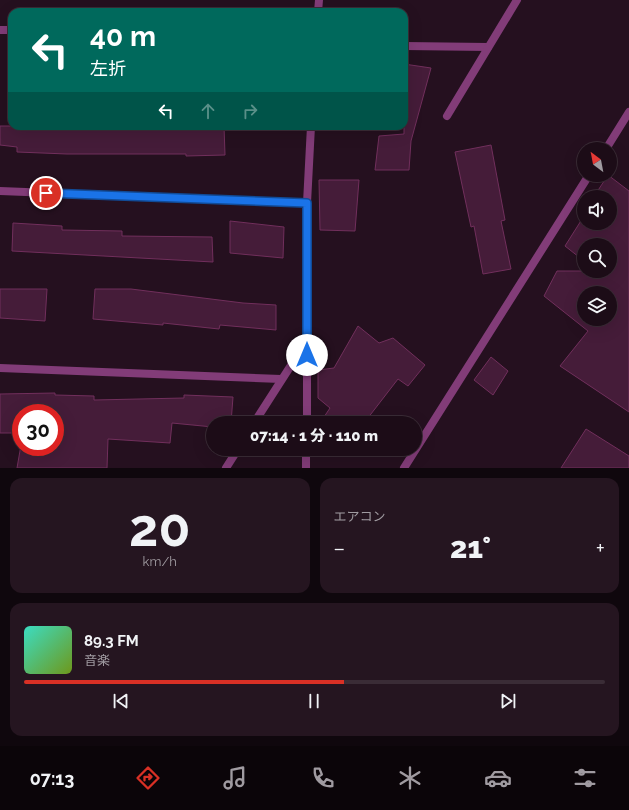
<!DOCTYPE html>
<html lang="ja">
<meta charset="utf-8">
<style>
:root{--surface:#1c0c17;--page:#251520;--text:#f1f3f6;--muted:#a09ba1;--line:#3a2c36;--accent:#d93025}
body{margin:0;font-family:Raleway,"Noto Sans JP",sans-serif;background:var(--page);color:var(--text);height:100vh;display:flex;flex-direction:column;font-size:15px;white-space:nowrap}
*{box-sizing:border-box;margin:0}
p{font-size:13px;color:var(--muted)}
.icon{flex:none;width:22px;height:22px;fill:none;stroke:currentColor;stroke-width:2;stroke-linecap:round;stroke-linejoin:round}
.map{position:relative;height:468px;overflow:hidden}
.sheet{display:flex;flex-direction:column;gap:10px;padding:10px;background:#0f070d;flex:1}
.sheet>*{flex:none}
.top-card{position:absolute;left:8px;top:8px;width:400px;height:122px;border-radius:12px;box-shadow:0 4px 16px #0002,0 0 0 1px var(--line);background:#00695c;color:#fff;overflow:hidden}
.needle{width:26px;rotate:328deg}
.buttons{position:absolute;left:577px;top:142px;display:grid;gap:8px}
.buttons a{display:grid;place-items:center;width:40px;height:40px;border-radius:50%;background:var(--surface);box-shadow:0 4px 16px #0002,0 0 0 1px var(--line);font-size:20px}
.speed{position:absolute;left:12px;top:404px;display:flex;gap:8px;font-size:20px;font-weight:700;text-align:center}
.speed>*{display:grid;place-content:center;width:52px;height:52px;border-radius:50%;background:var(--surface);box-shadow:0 4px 16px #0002,0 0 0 1px var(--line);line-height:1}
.speed .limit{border:6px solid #d22;background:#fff;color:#111}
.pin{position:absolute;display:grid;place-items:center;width:34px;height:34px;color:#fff;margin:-17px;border:2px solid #fff;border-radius:50%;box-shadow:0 1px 4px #0007}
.me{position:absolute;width:44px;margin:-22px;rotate:0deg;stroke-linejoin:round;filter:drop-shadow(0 0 3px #0008)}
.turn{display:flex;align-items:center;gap:14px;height:84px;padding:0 16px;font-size:18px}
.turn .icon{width:52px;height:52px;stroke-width:2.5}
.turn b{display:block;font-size:28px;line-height:34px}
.lanes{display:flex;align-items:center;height:38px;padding:0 16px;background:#0003;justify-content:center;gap:20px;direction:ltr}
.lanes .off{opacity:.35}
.big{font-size:30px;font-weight:800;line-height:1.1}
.sheet .tile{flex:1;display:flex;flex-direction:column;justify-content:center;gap:6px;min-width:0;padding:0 14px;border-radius:12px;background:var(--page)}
.sheet .dial{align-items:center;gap:0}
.dial b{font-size:52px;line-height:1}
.song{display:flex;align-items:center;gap:12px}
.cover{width:48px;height:48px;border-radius:6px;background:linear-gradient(135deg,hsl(170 70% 55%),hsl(80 70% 35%))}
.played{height:4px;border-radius:2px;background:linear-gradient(90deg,var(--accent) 55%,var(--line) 55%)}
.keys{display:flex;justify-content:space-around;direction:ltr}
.heat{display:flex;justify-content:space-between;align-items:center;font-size:22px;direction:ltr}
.sheet .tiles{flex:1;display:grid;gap:10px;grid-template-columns:1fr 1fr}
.tile:last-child{grid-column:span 2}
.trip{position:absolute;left:206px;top:416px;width:216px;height:40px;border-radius:20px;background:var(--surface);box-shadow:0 4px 16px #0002,0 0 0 1px var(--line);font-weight:800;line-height:40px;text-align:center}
.menu{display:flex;height:64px;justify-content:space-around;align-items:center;background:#0b0509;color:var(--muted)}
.menu .icon{width:28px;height:28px}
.menu .selected{color:var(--accent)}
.menu b{font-size:18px;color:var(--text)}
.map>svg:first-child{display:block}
.building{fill:#451c39;stroke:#712f5c;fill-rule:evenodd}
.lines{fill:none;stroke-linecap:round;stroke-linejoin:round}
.street{stroke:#823c78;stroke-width:8}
.route-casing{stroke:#114b97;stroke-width:10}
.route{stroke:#1a73e8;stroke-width:7}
</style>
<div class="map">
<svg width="629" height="468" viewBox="0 0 629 468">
<rect width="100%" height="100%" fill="#25101f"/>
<g class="building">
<polygon points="404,64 431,68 411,141 409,170 375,170 379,136 404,134"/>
<polygon points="0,126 224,126 225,155 186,156 186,154 67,154 17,152 17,147 0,145"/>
<polygon points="491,145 505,220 501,221 511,269 483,274 474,226 471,227 455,152"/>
<path d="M608,175L629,191V412L560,366L588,331L544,296L557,271H610V245H584V261L565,246L584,216V223H610V197H596L595,195ZM584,293H610V319H584Z"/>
<polygon points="319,180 359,180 355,231 320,230"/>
<polygon points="230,221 284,227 283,258 230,253"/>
<polygon points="13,223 62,226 62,230 122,231 122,236 212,237 213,262 12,251"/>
<polygon points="0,289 47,289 45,321 0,318"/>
<polygon points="95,289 131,289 243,303 276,305 276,330 220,325 219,329 163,323 163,325 93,319"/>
<polygon points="358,326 379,343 393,338 425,365 408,386 398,379 364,423 320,423 330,408 318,398 318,370 334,368"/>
<polygon points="491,357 508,371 493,395 474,380"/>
<polygon points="55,393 55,395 94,396 94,400 184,398 184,395 233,397 231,423 213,423 213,427 172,423 170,443 108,439 107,468 17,468 21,445 21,447 55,447 55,413 21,413 21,433 0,433 0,394"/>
<polygon points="586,429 629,456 629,468 561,468"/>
</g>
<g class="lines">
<g class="street">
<polyline points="318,12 319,0"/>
<polyline points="0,30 12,30"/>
<polyline points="404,46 488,47"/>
<polyline points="447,116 517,0"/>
<polyline points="606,149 629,112"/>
<polyline points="0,191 307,203"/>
<polyline points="0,368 281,379"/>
<polyline points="254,423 306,342"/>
<polyline points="307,423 307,203 311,126"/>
<polyline points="226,468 238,449"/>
<polyline points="306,468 306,449"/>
<polyline points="404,468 589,175"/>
</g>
</g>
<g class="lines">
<g class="route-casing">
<polyline id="route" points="46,193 307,203 307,355"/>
</g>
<use href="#route" class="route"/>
</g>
</svg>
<div class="buttons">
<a><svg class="needle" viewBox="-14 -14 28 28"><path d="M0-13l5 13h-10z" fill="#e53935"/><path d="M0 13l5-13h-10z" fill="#a09ba1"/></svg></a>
<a><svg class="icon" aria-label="sound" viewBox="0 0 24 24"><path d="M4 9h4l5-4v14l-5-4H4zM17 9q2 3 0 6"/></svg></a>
<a><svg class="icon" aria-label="search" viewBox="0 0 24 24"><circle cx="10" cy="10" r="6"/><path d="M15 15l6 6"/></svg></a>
<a><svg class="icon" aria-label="layers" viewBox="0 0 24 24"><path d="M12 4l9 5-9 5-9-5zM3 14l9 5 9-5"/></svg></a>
</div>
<div class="speed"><div class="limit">30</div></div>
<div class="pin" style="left:46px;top:193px;background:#d93025"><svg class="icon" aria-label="arrive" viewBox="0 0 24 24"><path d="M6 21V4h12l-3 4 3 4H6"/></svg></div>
<svg class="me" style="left:307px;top:355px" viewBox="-20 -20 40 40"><circle r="19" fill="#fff"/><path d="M0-13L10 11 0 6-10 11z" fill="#1a73e8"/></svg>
<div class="trip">07:14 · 1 分 · 110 m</div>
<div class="top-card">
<div class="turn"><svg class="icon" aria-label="left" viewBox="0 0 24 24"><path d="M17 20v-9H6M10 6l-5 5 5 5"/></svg><div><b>40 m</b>左折</div></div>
<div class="lanes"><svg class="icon" aria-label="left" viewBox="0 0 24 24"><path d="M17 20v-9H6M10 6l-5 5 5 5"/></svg><svg class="icon off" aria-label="ahead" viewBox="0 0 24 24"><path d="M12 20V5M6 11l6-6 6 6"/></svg><svg class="icon off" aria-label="right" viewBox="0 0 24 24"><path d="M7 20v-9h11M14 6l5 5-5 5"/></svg></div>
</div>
</div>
<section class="sheet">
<div class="tiles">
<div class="tile dial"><b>20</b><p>km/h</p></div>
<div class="tile"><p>エアコン</p>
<div class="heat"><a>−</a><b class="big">21°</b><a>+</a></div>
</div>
<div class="tile">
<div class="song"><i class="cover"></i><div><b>89.3 FM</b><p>音楽</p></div></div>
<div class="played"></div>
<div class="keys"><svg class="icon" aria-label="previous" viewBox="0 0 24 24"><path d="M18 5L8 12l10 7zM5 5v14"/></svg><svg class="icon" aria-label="pause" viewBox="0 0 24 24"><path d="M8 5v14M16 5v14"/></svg><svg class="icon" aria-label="next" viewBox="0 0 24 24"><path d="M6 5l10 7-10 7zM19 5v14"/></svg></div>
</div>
</div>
</section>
<nav class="menu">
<b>07:13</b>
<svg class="icon selected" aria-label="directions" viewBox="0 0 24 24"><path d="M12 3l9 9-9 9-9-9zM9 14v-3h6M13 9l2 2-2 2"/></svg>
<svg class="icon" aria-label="music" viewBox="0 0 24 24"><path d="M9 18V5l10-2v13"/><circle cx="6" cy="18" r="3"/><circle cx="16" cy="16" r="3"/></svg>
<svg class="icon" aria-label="phone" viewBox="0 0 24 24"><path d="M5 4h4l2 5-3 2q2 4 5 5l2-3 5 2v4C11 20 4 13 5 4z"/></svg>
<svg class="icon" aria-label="climate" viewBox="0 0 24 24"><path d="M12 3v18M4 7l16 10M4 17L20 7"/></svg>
<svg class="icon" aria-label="car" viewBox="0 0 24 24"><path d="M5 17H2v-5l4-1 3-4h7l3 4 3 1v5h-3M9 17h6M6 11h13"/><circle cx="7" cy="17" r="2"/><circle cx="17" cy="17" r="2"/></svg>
<svg class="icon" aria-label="filters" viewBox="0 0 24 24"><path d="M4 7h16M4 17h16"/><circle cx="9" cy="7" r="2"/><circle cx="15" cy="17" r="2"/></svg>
</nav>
